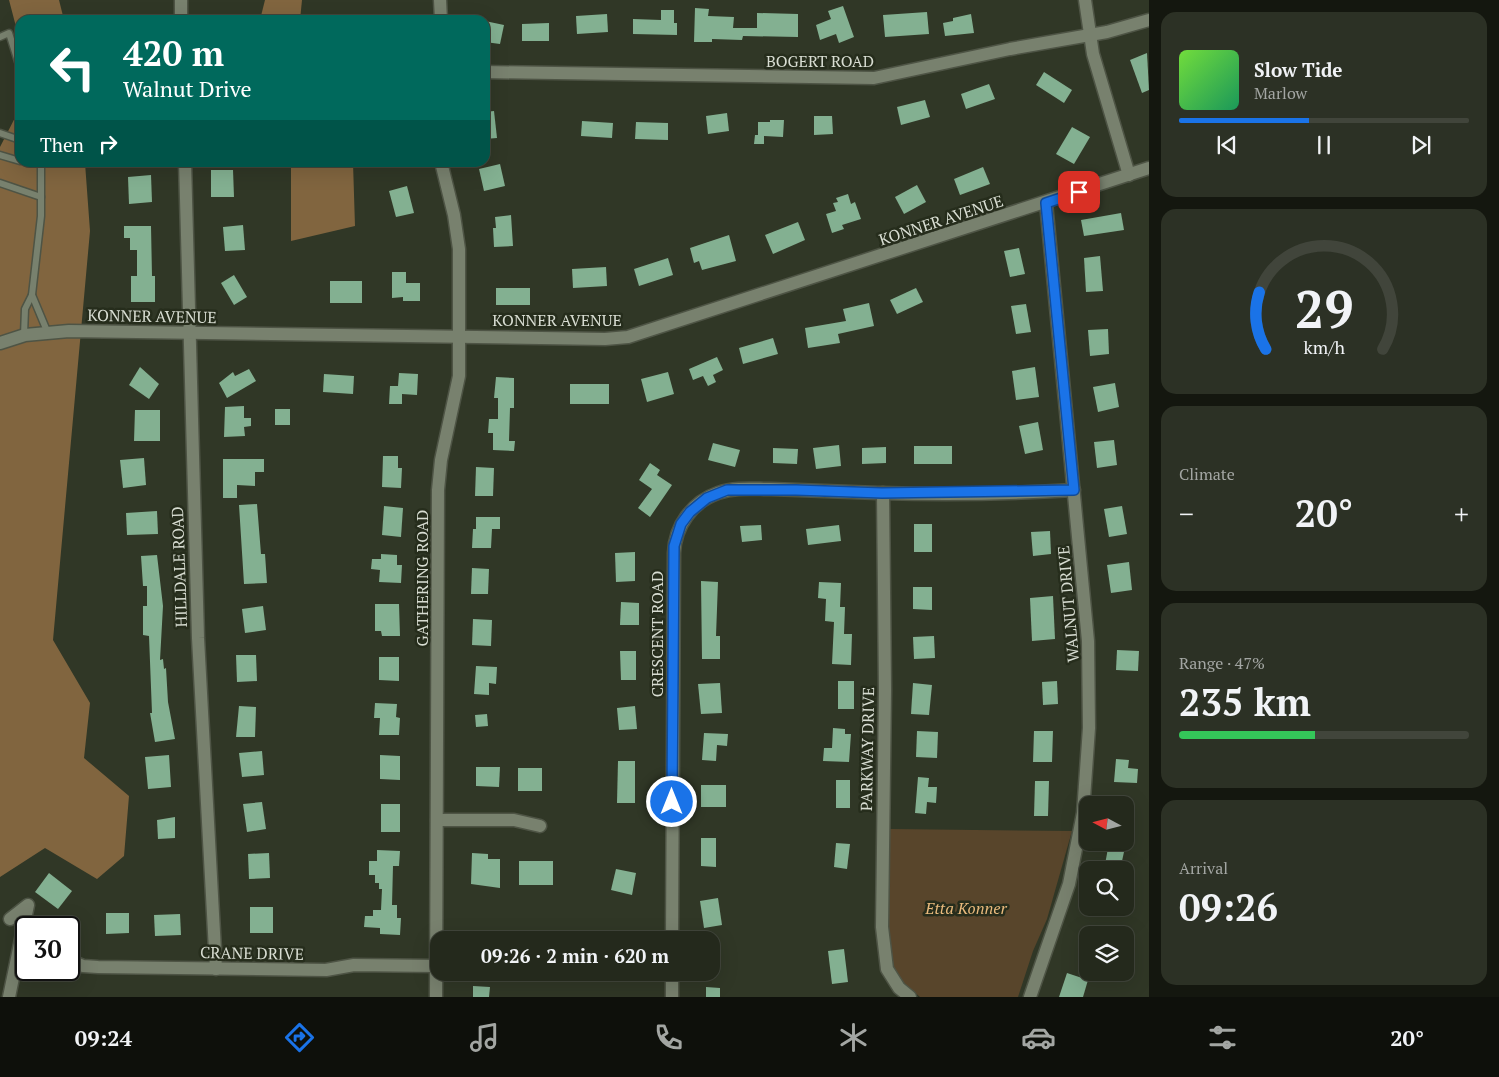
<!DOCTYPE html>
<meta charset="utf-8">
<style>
:root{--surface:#24291c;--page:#2c3125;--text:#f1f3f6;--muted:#a3a6a3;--line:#41453b;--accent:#1a73e8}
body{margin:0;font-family:"PT Serif",serif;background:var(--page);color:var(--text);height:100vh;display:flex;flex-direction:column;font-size:19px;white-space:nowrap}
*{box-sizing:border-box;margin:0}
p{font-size:16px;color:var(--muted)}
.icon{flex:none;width:28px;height:28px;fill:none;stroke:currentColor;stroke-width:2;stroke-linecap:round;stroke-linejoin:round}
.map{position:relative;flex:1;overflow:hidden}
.details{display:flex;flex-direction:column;gap:12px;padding:12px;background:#14170f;width:350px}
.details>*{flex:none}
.hud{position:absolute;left:15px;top:15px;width:475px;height:152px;border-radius:15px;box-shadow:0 5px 20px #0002,0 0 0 1px var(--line);background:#00695c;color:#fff;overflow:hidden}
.needle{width:32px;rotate:277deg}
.controls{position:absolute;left:1079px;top:796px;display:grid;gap:10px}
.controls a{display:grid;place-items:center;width:55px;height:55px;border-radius:10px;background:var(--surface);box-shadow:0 5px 20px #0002,0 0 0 1px var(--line);font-size:25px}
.speed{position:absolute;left:15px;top:916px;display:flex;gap:10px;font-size:25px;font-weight:700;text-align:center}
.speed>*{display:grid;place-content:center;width:65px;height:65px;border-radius:50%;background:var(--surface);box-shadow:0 5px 20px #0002,0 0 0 1px var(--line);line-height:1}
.speed .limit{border:2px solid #111;border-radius:8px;background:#fff;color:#111}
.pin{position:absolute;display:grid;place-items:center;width:42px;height:42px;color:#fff;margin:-21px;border-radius:10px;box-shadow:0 2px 8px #0006}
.me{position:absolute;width:55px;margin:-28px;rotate:0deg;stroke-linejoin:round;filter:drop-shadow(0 0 4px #0008)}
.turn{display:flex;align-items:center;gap:18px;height:105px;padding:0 25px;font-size:22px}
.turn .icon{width:65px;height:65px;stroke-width:2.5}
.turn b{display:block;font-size:35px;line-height:42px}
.then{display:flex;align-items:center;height:48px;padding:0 25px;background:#0003;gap:10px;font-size:19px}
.big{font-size:38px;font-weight:800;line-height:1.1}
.details .tile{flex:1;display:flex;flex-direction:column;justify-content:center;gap:8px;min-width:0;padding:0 18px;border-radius:15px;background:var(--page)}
.details .dial{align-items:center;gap:0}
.dial svg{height:130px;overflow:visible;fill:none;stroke:var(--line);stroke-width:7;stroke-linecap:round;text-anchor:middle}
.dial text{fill:var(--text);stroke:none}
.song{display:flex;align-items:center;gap:15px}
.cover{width:60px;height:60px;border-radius:8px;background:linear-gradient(135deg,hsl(100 70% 55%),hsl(150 70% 35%))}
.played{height:5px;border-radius:2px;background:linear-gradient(90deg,var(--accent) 45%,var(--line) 45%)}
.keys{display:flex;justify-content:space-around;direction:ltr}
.heat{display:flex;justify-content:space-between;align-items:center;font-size:28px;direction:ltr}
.charge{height:8px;border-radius:4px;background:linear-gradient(90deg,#34c759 47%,var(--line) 0)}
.trip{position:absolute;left:430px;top:931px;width:290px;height:50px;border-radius:15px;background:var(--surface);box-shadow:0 5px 20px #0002,0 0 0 1px var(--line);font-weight:800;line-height:50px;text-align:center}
.tab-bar{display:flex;height:80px;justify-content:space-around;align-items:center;background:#0e100b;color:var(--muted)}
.tab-bar .icon{width:35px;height:35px}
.tab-bar .current{color:var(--accent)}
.tab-bar b{font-size:22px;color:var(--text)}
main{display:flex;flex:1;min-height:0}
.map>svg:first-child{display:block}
.green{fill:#58452b}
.forest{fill:#81653f}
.building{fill:#83b091}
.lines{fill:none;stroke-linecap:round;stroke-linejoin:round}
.service-casing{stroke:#4e5445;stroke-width:9}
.minor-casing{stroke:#4e5445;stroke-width:15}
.service{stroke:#78816e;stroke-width:6}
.minor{stroke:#78816e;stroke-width:12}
.route-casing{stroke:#114b97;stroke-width:12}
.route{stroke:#1a73e8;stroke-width:9}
.labels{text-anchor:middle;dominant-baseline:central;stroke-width:5;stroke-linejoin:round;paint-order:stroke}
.street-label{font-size:16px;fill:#d8ddd2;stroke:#262d1c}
.park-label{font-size:16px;font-style:italic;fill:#e9ba7d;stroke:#262d1c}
</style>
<main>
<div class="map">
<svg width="1149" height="997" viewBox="0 0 1149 997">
<rect width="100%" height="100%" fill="#303726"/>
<path class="green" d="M889,829L1072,831L1047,919L1033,951L1018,997H920C912,990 901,983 895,973C883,952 889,858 889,829Z"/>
<g class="forest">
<polygon points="9,0 59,0 64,20 20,20 20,42"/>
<polygon points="265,0 302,0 300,20 260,20"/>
<polygon points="20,108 20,162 85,163 90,231 53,640 90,703 84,758 129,796 124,856 97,879 45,848 0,877 0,147"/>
<polygon points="291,163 353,163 355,226 291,241"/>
</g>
<g class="building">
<polygon points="843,6 854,37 839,43 836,34 820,40 816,25 831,19 828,11"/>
<polygon points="695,8 709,9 708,16 734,17 733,28 757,28 757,13 798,14 798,37 743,36 742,40 712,39 712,42 694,42"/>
<polygon points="661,10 674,10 674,23 677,23 677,35 633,34 633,19 661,20"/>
<polygon points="927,12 929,34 885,37 883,15"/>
<polygon points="607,14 608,32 577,34 576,16"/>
<polygon points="971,14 974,33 945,36 943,23 953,21 953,18"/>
<polygon points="485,21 504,25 500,44 485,42"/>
<polygon points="549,23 549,41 522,41 522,24"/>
<polygon points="1147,53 1149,90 1142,93 1130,60"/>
<polygon points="1044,72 1072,90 1064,103 1036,85"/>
<polygon points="989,84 995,99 966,109 961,94"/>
<polygon points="925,100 930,117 901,125 897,107"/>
<polygon points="494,111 497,138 485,139 485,112"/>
<polygon points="727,113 729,131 708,134 706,116"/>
<polygon points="814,116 832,116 833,134 814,135"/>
<polygon points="770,120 784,120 783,137 764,136 764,144 754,144 755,135 758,135 758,122 770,122"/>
<polygon points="582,121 613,123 612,138 581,136"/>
<polygon points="636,122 668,123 668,140 635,139"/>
<polygon points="1072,127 1090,137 1074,164 1056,154"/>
<polygon points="500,164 505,186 484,191 479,169"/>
<polygon points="983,167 990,184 960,195 954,179"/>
<polygon points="211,170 233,170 234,197 211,197"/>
<polygon points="151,175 152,202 129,204 128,177"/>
<polygon points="917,185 926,202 904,214 895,197"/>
<polygon points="407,186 414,213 396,217 389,191"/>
<polygon points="848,194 851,204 855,202 861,219 842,225 844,229 832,233 826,214 836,211 833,203 838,202 836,198"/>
<polygon points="1121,213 1124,230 1084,236 1081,220"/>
<polygon points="511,215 513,246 494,247 493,228 496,228 495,217"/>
<polygon points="798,222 805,240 773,254 765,235"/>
<polygon points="243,225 245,250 225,251 223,227"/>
<polygon points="124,226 151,226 152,276 155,276 155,302 131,302 131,276 137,276 137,250 130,250 130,238 124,238"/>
<polygon points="729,235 736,261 702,270 699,261 694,263 690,248"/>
<polygon points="1019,248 1025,274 1010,277 1004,251"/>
<polygon points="1100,256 1103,291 1086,292 1084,258"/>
<polygon points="668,258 673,275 639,286 634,269"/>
<polygon points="606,267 607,286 573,288 572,269"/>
<polygon points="392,272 406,272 406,283 420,283 420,301 403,301 403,297 392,298"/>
<polygon points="234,275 247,297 234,305 221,283"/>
<rect x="330" y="281" width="32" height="22"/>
<rect x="496" y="288" width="34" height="17"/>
<polygon points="916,288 923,302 897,314 890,300"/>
<polygon points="869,303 874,326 838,334 840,343 808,348 805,328 846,321 843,309"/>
<polygon points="1026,304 1031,332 1016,334 1011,306"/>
<polygon points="1108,329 1109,354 1090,356 1088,330"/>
<polygon points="773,338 778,354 743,364 739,348"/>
<polygon points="717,357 723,370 713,375 716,382 708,386 703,376 693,380 689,369"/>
<polygon points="140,367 159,384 149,399 129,385"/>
<polygon points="1035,367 1039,397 1016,400 1012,371"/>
<polygon points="249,369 256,381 227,398 219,383 233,372 235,376"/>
<polygon points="668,372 674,394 647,402 641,379"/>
<polygon points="399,373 418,374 417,395 402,394 402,404 389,404 390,386 398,386"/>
<polygon points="324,374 354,376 353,394 323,392"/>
<polygon points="496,377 514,378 514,408 510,408 509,441 515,441 514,451 493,450 493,433 488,433 489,419 498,419 498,398 494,398"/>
<polygon points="1115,383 1119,407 1098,412 1093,387"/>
<rect x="570" y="384" width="39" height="20"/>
<polygon points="244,406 244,418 251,418 251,426 244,427 245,436 224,437 225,407"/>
<rect x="275" y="409" width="15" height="16"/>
<polygon points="135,410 160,410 160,441 134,441"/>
<polygon points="1038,422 1043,450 1025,454 1019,426"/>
<polygon points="1114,440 1117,465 1097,468 1094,442"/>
<polygon points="713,443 740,450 735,467 708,460"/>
<polygon points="839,445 841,466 816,469 813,448"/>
<rect x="914" y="446" width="38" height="18"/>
<polygon points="886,447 886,463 862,464 862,448"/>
<polygon points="773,448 798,449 797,464 773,463"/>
<polygon points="383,456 398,456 398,468 402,468 401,488 382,487"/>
<polygon points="144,458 146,485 123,488 120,460"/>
<polygon points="223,459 264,459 264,472 255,472 255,486 237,485 237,498 223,498"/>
<polygon points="650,463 660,470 657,475 672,485 650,517 638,508 652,489 639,480"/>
<polygon points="476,467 494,468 493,496 475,496"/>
<polygon points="257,504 261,554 265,554 267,583 244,584 239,505"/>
<polygon points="384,506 403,508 401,537 382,535"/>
<polygon points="1122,506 1127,534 1109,537 1104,509"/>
<polygon points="157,511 158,534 127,535 126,513"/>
<polygon points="476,517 500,517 500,529 492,529 491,548 472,548 473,529 476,529"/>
<rect x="914" y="524" width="18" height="28"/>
<polygon points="761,525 762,540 742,542 740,526"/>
<polygon points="839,525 841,541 808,545 806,529"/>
<polygon points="1050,531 1051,554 1033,556 1031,532"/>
<polygon points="635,552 635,581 616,582 615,553"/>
<polygon points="381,554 397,555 397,565 402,565 401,583 379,582 380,570 371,569 372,559 381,559"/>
<polygon points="157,555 163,606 160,660 163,659 164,669 166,668 168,702 175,739 155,742 150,713 152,713 149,636 143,635 143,606 147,606 147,586 143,586 141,556"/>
<polygon points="1129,562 1132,590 1111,593 1107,565"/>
<polygon points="472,568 489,569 488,594 471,594"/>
<polygon points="701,581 718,582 716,636 720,636 720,659 702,659"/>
<polygon points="819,582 841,583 840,607 845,607 844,634 852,634 851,665 832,664 834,622 825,621 826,599 818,598"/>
<polygon points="913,587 932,587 932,610 913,609"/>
<polygon points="1053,596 1055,639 1032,641 1030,598"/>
<polygon points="621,602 639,603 639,625 620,625"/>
<polygon points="375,604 399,604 400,636 382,636 381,631 375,631"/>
<polygon points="263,606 266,630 245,633 242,609"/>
<polygon points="473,619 492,620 491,646 472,645"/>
<polygon points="934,636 935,658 914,659 913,637"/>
<polygon points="1117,650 1139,651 1138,671 1116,670"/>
<polygon points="620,651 636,651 636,680 621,680"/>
<polygon points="236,655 256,655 257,681 237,682"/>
<polygon points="379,657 399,657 399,681 379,680"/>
<polygon points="476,666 497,667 496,684 489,683 489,695 474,694"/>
<rect x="838" y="681" width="16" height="28"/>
<polygon points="1057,681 1058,704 1043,705 1042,682"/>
<polygon points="720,683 722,713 701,714 698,684"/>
<polygon points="913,683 932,685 929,715 911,714"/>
<polygon points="375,703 397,704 396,717 400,718 399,735 379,735 380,718 374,718"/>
<polygon points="239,706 256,707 255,737 236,737"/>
<polygon points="635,706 637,729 619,730 617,708"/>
<polygon points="487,714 488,726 476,727 475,715"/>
<polygon points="833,728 845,729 845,734 851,734 849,762 823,761 824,748 832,748"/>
<polygon points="917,731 938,732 937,758 916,757"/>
<polygon points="1034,731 1053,731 1052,762 1033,762"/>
<polygon points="704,733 728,734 727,746 717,745 716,761 702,760"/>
<polygon points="262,751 264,775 242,777 239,753"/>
<polygon points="169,755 171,787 148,789 145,757"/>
<polygon points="380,755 400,756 400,780 380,779"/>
<polygon points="1116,759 1129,760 1128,768 1138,769 1137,783 1114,782"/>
<polygon points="618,761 635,761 635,803 617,803"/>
<polygon points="476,767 500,767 499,787 476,786"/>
<rect x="518" y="768" width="24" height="23"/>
<polygon points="918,777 929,778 928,787 937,787 936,803 927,802 926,814 915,813"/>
<rect x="836" y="780" width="14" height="28"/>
<polygon points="1035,781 1049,781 1048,816 1034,816"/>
<rect x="701" y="785" width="25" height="22"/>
<polygon points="262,802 266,829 247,832 243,804"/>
<rect x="381" y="804" width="19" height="28"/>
<polygon points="175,817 175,838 158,839 157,820"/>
<polygon points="701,838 716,838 716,867 701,866"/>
<polygon points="836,843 850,844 847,869 834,867"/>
<polygon points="1108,848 1124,852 1120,870 1104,870"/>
<polygon points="377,850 400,851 399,866 393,866 392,905 397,905 397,918 401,918 400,935 380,934 380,928 364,927 365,916 373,916 373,910 381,910 382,889 379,889 379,883 375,883 375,875 369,875 369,861 377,861"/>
<polygon points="269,853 270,878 249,879 248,854"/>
<polygon points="472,853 488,854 488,859 500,859 500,888 471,884"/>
<rect x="519" y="861" width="34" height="24"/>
<polygon points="616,869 636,873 632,895 611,890"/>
<polygon points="49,873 72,891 58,909 35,892"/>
<polygon points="718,898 722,925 704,928 700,901"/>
<rect x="250" y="907" width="23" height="26"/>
<polygon points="106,913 129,913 129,933 106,934"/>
<polygon points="180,914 181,935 155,936 154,915"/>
<polygon points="844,949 848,982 832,984 828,951"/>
<polygon points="1067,973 1088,980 1083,997 1059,997"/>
<polygon points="473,986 490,987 489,997 473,997"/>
<polygon points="706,987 720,988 720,997 706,997"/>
</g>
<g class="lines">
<g class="service-casing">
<g id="service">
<polyline points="0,37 9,33 20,68"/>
<polyline points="0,133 20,140"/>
<polyline points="0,155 20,161"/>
<polyline points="0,183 41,197"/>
<polyline points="32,295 47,331"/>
<polyline points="24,335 25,309 32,295 41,216 41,162"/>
</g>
</g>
<g class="minor-casing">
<g id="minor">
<polyline points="181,0 181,20"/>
<polyline points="440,0 441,20"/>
<polyline points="1085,0 1093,54 1129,175"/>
<polyline points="485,72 874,78 1010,49 1107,32 1149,20"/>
<polyline points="185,162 198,638 216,969"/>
<polyline points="0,343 25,335 69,331 605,339 628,337 1149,168"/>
<polyline points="883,493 885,690 882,927 887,969 899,988 910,997"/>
<polyline points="437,820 514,820 540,826"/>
<path d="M672,940L674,553C675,526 692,502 718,493C735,487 753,489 771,489C807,490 844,492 881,493C944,495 1010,494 1074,490"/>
<polyline points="69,960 83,966 98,967 326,970 354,965 436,966"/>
<polyline points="9,997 28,905 10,919"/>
<polyline points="436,997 438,490 441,460 459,376 459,249 454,215 441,162"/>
<polyline points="672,997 672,972"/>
<polyline points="1030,997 1069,884 1083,813 1089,728 1088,641 1046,203"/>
</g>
</g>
<use href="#service" class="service"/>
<use href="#minor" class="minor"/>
</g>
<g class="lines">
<g class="route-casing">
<polyline id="route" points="672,802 674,546 681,524 690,512 707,498 727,490 796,490 882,493 1074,490 1046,203 1079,192"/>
</g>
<use href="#route" class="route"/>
</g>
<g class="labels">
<g class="street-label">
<text x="820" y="61">BOGERT ROAD</text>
<text transform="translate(941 220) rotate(-18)">KONNER AVENUE</text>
<text transform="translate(152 316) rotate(1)">KONNER AVENUE</text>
<text x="557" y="320">KONNER AVENUE</text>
<text transform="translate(179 567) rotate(-92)">HILLDALE ROAD</text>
<text transform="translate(422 578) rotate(-90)">GATHERING ROAD</text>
<text transform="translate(1068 604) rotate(-95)">WALNUT DRIVE</text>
<text transform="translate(657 634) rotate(-90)">CRESCENT ROAD</text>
<text transform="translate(867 749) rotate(-89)">PARKWAY DRIVE</text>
<text transform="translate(252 953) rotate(1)">CRANE DRIVE</text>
</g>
<g class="park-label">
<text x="966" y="908">Etta Konner</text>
</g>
</g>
</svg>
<div class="controls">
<a><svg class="needle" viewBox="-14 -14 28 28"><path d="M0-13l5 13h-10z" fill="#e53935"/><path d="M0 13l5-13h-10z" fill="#a3a6a3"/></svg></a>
<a><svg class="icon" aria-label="search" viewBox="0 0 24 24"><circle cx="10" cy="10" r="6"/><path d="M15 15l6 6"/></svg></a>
<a><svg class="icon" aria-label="layers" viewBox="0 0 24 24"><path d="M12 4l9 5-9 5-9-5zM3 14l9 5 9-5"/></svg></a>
</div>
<div class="speed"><div class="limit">30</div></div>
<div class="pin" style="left:1079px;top:192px;background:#d93025"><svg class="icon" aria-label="arrive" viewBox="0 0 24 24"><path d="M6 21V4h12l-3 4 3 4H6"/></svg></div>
<svg class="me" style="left:672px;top:802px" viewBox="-20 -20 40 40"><circle r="17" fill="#1a73e8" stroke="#fff" stroke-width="3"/><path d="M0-11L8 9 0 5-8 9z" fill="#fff"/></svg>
<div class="trip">09:26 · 2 min · 620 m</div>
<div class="hud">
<div class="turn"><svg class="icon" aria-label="left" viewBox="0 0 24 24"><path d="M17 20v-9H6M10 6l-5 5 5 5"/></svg><div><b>420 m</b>Walnut Drive</div></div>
<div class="then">Then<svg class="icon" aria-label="right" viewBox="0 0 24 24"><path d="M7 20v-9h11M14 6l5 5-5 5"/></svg></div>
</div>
</div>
<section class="details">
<div class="tile">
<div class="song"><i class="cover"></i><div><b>Slow Tide</b><p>Marlow</p></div></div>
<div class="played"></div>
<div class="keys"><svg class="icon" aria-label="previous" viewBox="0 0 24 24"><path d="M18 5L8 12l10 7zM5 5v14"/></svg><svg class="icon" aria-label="pause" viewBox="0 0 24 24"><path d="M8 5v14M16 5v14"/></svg><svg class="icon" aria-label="next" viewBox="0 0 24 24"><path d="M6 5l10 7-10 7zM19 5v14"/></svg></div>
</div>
<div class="tile dial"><svg viewBox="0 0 100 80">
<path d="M14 69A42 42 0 1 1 86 69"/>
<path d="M14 69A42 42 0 0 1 10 34" stroke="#1a73e8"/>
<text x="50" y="56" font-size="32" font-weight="700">29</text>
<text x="50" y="72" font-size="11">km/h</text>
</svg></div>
<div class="tile"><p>Climate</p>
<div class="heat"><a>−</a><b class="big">20°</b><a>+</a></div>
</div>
<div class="tile"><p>Range · 47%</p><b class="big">235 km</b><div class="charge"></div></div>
<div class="tile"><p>Arrival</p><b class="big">09:26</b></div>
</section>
</main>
<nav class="tab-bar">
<b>09:24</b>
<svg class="icon current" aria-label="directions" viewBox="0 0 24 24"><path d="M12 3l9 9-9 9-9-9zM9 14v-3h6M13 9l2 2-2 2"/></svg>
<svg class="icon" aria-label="music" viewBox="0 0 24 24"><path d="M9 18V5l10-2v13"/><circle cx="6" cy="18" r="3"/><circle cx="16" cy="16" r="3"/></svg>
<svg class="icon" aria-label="phone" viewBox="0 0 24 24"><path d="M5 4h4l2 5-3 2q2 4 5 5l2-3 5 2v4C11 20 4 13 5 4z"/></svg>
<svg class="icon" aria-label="climate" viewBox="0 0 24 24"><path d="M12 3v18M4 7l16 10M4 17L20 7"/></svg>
<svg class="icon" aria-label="car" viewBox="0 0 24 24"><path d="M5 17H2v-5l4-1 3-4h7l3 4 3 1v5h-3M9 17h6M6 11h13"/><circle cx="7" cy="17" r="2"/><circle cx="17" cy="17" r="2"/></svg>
<svg class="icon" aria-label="filters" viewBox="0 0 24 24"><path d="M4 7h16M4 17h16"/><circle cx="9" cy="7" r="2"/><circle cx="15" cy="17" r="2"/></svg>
<b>20°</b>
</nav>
